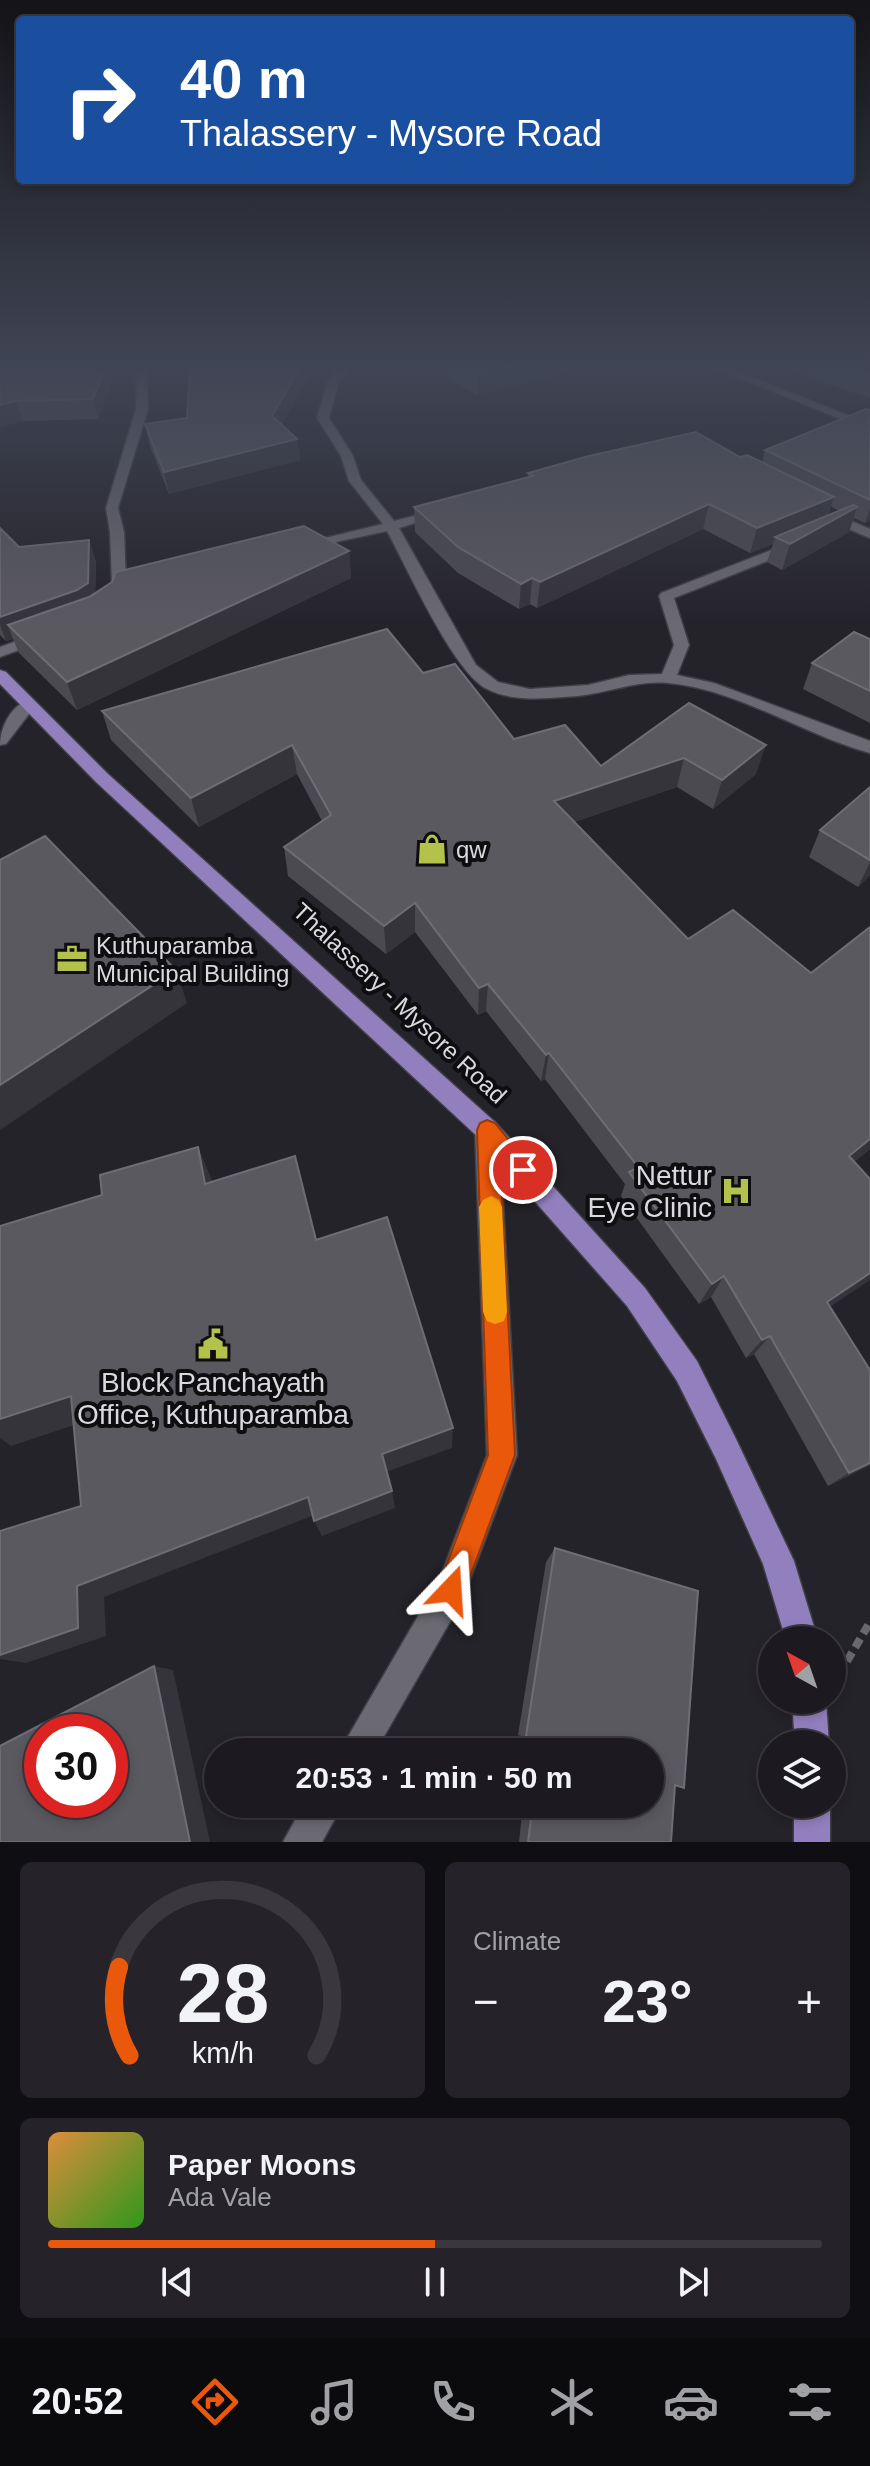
<!DOCTYPE html>
<meta charset="utf-8">
<style>
:root{--surface:#1c1a20;--page:#252329;--text:#f1f3f6;--muted:#a0a1a5;--line:#3a383e;--accent:#ea580c}
body{margin:0;font-family:Arial,sans-serif;background:var(--page);color:var(--text);height:100vh;display:flex;flex-direction:column;font-size:30px;white-space:nowrap}
*{box-sizing:border-box;margin:0}
p{font-size:26px;color:var(--muted)}
.icon{flex:none;width:44px;height:44px;fill:none;stroke:currentColor;stroke-width:2;stroke-linecap:round;stroke-linejoin:round}
.map{position:relative;height:1842px;overflow:hidden}
.details{display:flex;flex-direction:column;gap:20px;padding:20px;background:#0f0e12;flex:1}
.details>*{flex:none}
.banner{position:absolute;left:16px;top:16px;width:838px;height:168px;border-radius:8px;box-shadow:0 4px 12px #0003,0 0 0 2px var(--line);background:#1a4fa0;color:#fff;overflow:hidden}
.needle{width:52px;rotate:320deg}
.controls{position:absolute;left:758px;top:1626px;display:grid;gap:16px}
.controls a{display:grid;place-items:center;width:88px;height:88px;border-radius:50%;background:var(--surface);box-shadow:0 4px 12px #0003,0 0 0 2px var(--line);font-size:40px}
.speed{position:absolute;left:24px;top:1714px;display:flex;gap:16px;font-size:40px;font-weight:700;text-align:center}
.speed>*{display:grid;place-content:center;width:104px;height:104px;border-radius:50%;background:var(--surface);box-shadow:0 4px 12px #0003,0 0 0 2px var(--line);line-height:1}
.speed .limit{border:12px solid #d22;background:#fff;color:#111}
.pin{position:absolute;display:grid;place-items:center;width:68px;height:68px;color:#fff;margin:-34px;border:4px solid #fff;border-radius:50%;box-shadow:0 2px 8px #0007}
.me{position:absolute;width:88px;margin:-44px;rotate:20deg;stroke-linejoin:round;filter:drop-shadow(0 0 6px #0008)}
.turn{display:flex;align-items:center;gap:28px;height:168px;padding:0 32px;font-size:36px}
.turn .icon{width:104px;height:104px;stroke-width:2.5}
.turn b{display:block;font-size:56px;line-height:68px}
.big{font-size:60px;font-weight:700;line-height:1.1}
.details .card{flex:1;display:flex;flex-direction:column;justify-content:center;gap:12px;min-width:0;padding:0 28px;border-radius:12px;background:var(--page)}
.details .dial{align-items:center;gap:0}
.dial svg{height:208px;overflow:visible;fill:none;stroke:var(--line);stroke-width:7;stroke-linecap:round;text-anchor:middle}
.dial text{fill:var(--text);stroke:none}
.song{display:flex;align-items:center;gap:24px}
.cover{width:96px;height:96px;border-radius:12px;background:linear-gradient(135deg,hsl(30 70% 55%),hsl(110 70% 35%))}
.played{height:8px;border-radius:4px;background:linear-gradient(90deg,var(--accent) 50%,var(--line) 50%)}
.keys{display:flex;justify-content:space-around;direction:ltr}
.heat{display:flex;justify-content:space-between;align-items:center;font-size:44px;direction:ltr}
.details .tiles{flex:1;display:grid;gap:20px;grid-template-columns:1fr 1fr}
.card:last-child{grid-column:span 2}
.trip{position:absolute;left:204px;top:1738px;width:460px;height:80px;border-radius:40px;background:var(--surface);box-shadow:0 4px 12px #0003,0 0 0 2px var(--line);font-weight:700;line-height:80px;text-align:center}
.tabs{display:flex;height:128px;justify-content:space-around;align-items:center;background:#0b0a0d;color:var(--muted)}
.tabs .icon{width:56px;height:56px}
.tabs .selected{color:var(--accent)}
.tabs b{font-size:36px;color:var(--text)}
.map>svg:first-child{display:block}
.lines{fill:none;stroke-linecap:round;stroke-linejoin:round}
.lane-casing{stroke:#3f3e43;stroke-width:3}
.street-casing{stroke:#3f3e43;stroke-width:3}
.primary-casing{stroke:#3f3e43;stroke-width:3}
.path{stroke:#69686e;stroke-width:8;stroke-dasharray:10 6;stroke-linecap:butt}
.lane{fill:#6b6971;fill-rule:evenodd}
.street{fill:#6b6971;fill-rule:evenodd}
.primary{fill:#9280be;fill-rule:evenodd}
.wall{fill:#4c4a51;fill-rule:evenodd}
.shaded-wall{fill:#36343b}
.building{fill:#5b5960;stroke:#6f6d74;stroke-width:2;fill-rule:evenodd}
.route{fill:#ea580c;stroke:#983908;stroke-width:2}
.slow{fill:#f59e0b}
.labels{text-anchor:middle;dominant-baseline:central;stroke-width:8;stroke-linejoin:round;paint-order:stroke}
.poi-label{font-size:24px;fill:#dad9de;stroke:#0e0d10;text-anchor:start}
.street-label{font-size:24px;fill:#dad9de;stroke:#0e0d10}
.near-poi-label{font-size:28px;fill:#dad9de;stroke:#0e0d10;text-anchor:end}
</style>
<div class="map">
<svg width="870" height="1842" viewBox="0 0 870 1842">
<rect width="100%" height="100%" fill="#25232a"/>
<g class="lines">
<g class="lane-casing">
<path id="lane" d="M28,700L36,705L6,744L0,745C0,728 10,707 28,700Z"/>
</g>
<g class="street-casing">
<g id="street">
<polygon points="137,365 147,365 148,409 118,508 124,532 126,584 119,588 112,584 110,532 106,508 136,409"/>
<path d="M343,365H354L339,381L329,418L353,456L361,480L394,521L438,510L444,514L399,528L476,665L498,682L530,689L588,685L629,675L662,674L674,645L659,596L661,593L795,541L802,545L800,548L674,598L689,645L677,675L714,683L870,741V753C804,735 737,689 668,683C637,680 608,693 578,696C549,698 514,703 487,689C453,672 407,567 387,531L303,549L296,545L383,524L349,481L341,456L317,418L328,381Z"/>
<polygon points="708,365 721,365 870,424 870,431"/>
<polygon points="844,518 870,529 870,538 844,527 827,534 820,530"/>
<polygon points="41,632 46,634 46,640 0,657 0,647"/>
<polygon points="487,1119 495,1122 499,1130 517,1455 462,1601 375,1752 339,1752 439,1580 487,1455 475,1130 479,1122"/>
<polygon points="304,1804 343,1804 322,1842 283,1842"/>
</g>
</g>
<g class="primary-casing">
<g id="primary">
<polygon points="0,670 6,672 108,774 495,1122 645,1288 697,1361 736,1439 794,1561 818,1640 786,1640 763,1564 716,1459 677,1381 627,1306 479,1138 96,782 0,684"/>
<polygon points="792,1700 826,1700 829,1744 795,1744"/>
<rect x="794" y="1804" width="36" height="38"/>
</g>
</g>
<polyline class="path" points="839,1675 870,1622"/>
<use href="#lane" class="lane"/>
<use href="#street" class="street"/>
<use href="#primary" class="primary"/>
</g>
<g class="wall">
<polygon points="0,365 119,365 98,419 23,421"/>
<polygon points="428,365 593,365 477,395"/>
<polygon points="774,365 870,365 870,398"/>
<path d="M870,410V520L865,523L854,518L849,532L782,570L767,562L773,544L750,553L703,529L537,608L530,604L519,609L458,573L415,532L414,507L528,477V473L740,457L762,462L765,450ZM831,506L839,511L828,515Z"/>
<polygon points="187,418 282,424 297,439 300,460 169,494 150,446 145,424"/>
<polygon points="0,528 19,547 89,540 96,562 95,593 349,551 351,578 77,710 19,653 13,639 6,641 0,635"/>
<polygon points="870,639 870,723 803,689 812,663"/>
<polygon points="423,673 514,739 601,766 689,703 756,774 713,809 677,787 574,822 688,939 811,973 870,927 870,1149 854,1162 830,1307 870,1370 870,1465 828,1486 754,1354 746,1358 711,1297 699,1304 621,1196 625,1184 545,1079 541,1081 486,1011 478,1015 415,932 386,954 288,876 284,847 322,821 297,774 199,827 111,740 102,711"/>
<polygon points="870,787 870,875 858,887 809,857 820,830"/>
<polygon points="555,1548 684,1788 674,1786 671,1842 519,1842 523,1804 650,1804 650,1752 530,1752 531,1739 518,1735 546,1562"/>
</g>
<g class="shaded-wall">
<polygon points="107,365 119,365 98,419 93,399"/>
<polygon points="302,365 315,365 275,437 272,416"/>
<polygon points="519,365 593,365 477,395 478,375"/>
<polygon points="16,401 23,421 0,427 0,405"/>
<polygon points="297,439 300,460 169,494 164,472"/>
<polygon points="834,497 826,522 775,537 773,544 750,553 757,528"/>
<polygon points="709,504 703,529 537,608 540,582"/>
<polygon points="857,507 849,532 782,570 790,544"/>
<polygon points="870,508 870,520 865,523"/>
<polygon points="89,540 96,562 95,606 8,625 13,639 6,641 0,625 0,617"/>
<polygon points="349,551 351,578 77,710 67,682"/>
<polygon points="532,578 530,604 519,609 521,584"/>
<polygon points="292,745 297,774 199,827 191,798"/>
<polygon points="766,745 756,774 713,809 722,780"/>
<polygon points="684,758 677,787 550,830 554,801"/>
<polygon points="870,862 870,875 858,887"/>
<polygon points="415,903 415,932 386,954 384,926"/>
<polygon points="176,970 187,1003 0,1130 0,1085"/>
<polygon points="488,984 486,1011 478,1015 479,988"/>
<polygon points="549,1053 545,1079 541,1081 546,1055"/>
<polygon points="870,1139 870,1149 832,1180 849,1156"/>
<polygon points="198,1147 212,1180 218,1216 205,1184"/>
<polygon points="870,1273 870,1280 809,1321 827,1302"/>
<polygon points="724,1276 711,1297 699,1304 712,1284"/>
<polygon points="770,1336 754,1354 746,1358 762,1340"/>
<polygon points="71,1396 95,1418 11,1446 0,1438 0,1419"/>
<polygon points="453,1428 452,1448 386,1472 382,1454"/>
<polygon points="870,1463 870,1465 828,1486 849,1473"/>
<polygon points="392,1491 395,1508 322,1536 314,1521"/>
<polygon points="308,1497 317,1514 104,1597 106,1636 26,1663 0,1659 0,1655 77,1586"/>
<polygon points="154,1666 173,1670 210,1842 190,1842"/>
</g>
<g class="building">
<polygon points="0,365 107,365 93,399 16,401 0,405"/>
<polygon points="190,365 302,365 272,416 297,439 164,472 145,424 187,418"/>
<polygon points="460,365 519,365 478,375"/>
<polygon points="838,365 870,365 870,375"/>
<polygon points="866,409 870,410 870,500 765,450"/>
<polygon points="696,432 740,457 747,455 834,497 757,528 709,504 540,582 532,578 521,584 458,547 414,507 533,476 528,473 589,456"/>
<polygon points="853,505 857,507 790,544 775,537"/>
<polygon points="304,526 349,551 67,682 8,625 89,597 112,582 116,572"/>
<polygon points="0,528 19,547 89,540 88,583 77,590 0,617"/>
<polygon points="387,629 423,673 455,664 514,739 565,725 601,766 689,703 766,745 722,780 684,758 554,801 688,939 733,910 811,973 870,927 870,1139 849,1156 870,1179 870,1273 827,1302 870,1370 870,1463 849,1473 770,1336 762,1340 724,1276 712,1284 629,1172 638,1167 549,1053 546,1055 488,984 479,988 415,903 384,926 284,847 331,815 292,745 191,798 102,711"/>
<polygon points="854,632 870,639 870,691 812,663"/>
<polygon points="870,787 870,860 820,830"/>
<polygon points="45,836 176,970 0,1085 0,860"/>
<polygon points="198,1147 205,1184 295,1156 316,1240 387,1217 453,1428 382,1454 392,1491 314,1521 308,1497 77,1586 78,1628 0,1655 0,1531 81,1506 71,1396 0,1419 0,1226 102,1195 100,1175"/>
<polygon points="555,1548 698,1591 684,1788 675,1785 671,1842 528,1842 533,1804 650,1804 650,1752 539,1752 540,1741 526,1736"/>
<path d="M154,1666L190,1842H0V1746ZM42,1732H110V1800H42Z"/>
</g>
<linearGradient id="sky" x2="0" y2="1"><stop stop-color="#141317"/><stop offset="0.59" stop-color="#404555"/><stop offset="1" stop-color="#404555" stop-opacity="0"/></linearGradient>
<rect width="870" height="623" fill="url(#sky)"/>
<polygon class="route" points="487,1120 495,1123 534,1170 531,1178 523,1181 516,1178 500,1160 515,1455 461,1601 451,1605 441,1601 437,1590 488,1455 477,1130 480,1123"/>
<polygon class="slow" points="491,1196 499,1200 502,1207 507,1312 504,1321 495,1324 487,1321 483,1312 479,1207 483,1200"/>
<defs>
<g id="shop-bare" transform="scale(2.4)"><path d="M-5-2.5h2.3a2.7 3.5 0 0 1 5.4 0H5L5.5 6h-11ZM-1.5-2.5h3a1.5 2.3 0 0 0-3 0Z" fill="#b3c24b" stroke="#0e0d10" stroke-width="2.5" paint-order="stroke"/></g>
<g id="office-bare" transform="scale(2.4)"><path d="M-6-3h4V-5.5h4V-3h4V5H-6ZM-1-4.5V-3h2v-1.5ZM-6 0V1H6V0Z" fill="#b3c24b" stroke="#0e0d10" stroke-width="2.5" paint-order="stroke"/></g>
<g id="hospital-bare" transform="scale(2.4)"><path d="M-5-5h3v3.5h4V-5h3V5h-3V1.5h-4V5h-3Z" fill="#b3c24b" stroke="#0e0d10" stroke-width="2.5" paint-order="stroke"/></g>
<g id="civic-bare" transform="scale(2.4)"><path d="M-.6-6.5H3V-4.5H.6V-3L4-1V1h2V6H-6V1h2V-1L-.6-3ZM-1.2 2.5V6h2.4V2.5Z" fill="#b3c24b" stroke="#0e0d10" stroke-width="2.5" paint-order="stroke"/></g>
</defs>
<g fill-rule="evenodd">
<use href="#shop-bare" x="432" y="849"/>
<use href="#office-bare" x="72" y="959"/>
<use href="#hospital-bare" x="736" y="1191"/>
<use href="#civic-bare" x="213" y="1344"/>
</g>
<g class="labels">
<g class="poi-label">
<text x="456" y="849">qw</text>
<text x="96" y="945">Kuthuparamba<tspan x="96" dy="28">Municipal Building</tspan></text>
</g>
<g class="street-label">
<text transform="translate(400 1003) rotate(43)">Thalassery - Mysore Road</text>
</g>
<g class="near-poi-label">
<text x="712" y="1175">Nettur<tspan x="712" dy="32">Eye Clinic</tspan></text>
<text x="213" y="1382" text-anchor="middle">Block Panchayath<tspan x="213" dy="32">Office, Kuthuparamba</tspan></text>
</g>
</g>
</svg>
<div class="controls">
<a><svg class="needle" viewBox="-14 -14 28 28"><path d="M0-13l5 13h-10z" fill="#e53935"/><path d="M0 13l5-13h-10z" fill="#a0a1a5"/></svg></a>
<a><svg class="icon" aria-label="layers" viewBox="0 0 24 24"><path d="M12 4l9 5-9 5-9-5zM3 14l9 5 9-5"/></svg></a>
</div>
<div class="speed"><div class="limit">30</div></div>
<div class="pin" style="left:523px;top:1170px;background:#d93025"><svg class="icon" aria-label="arrive" viewBox="0 0 24 24"><path d="M6 21V4h12l-3 4 3 4H6"/></svg></div>
<svg class="me" style="left:451px;top:1590px" viewBox="-20 -20 40 40"><path d="M0-17L14 15 0 8-14 15z" fill="#ea580c" stroke="#fff" stroke-width="4"/></svg>
<div class="trip">20:53 · 1 min · 50 m</div>
<div class="banner">
<div class="turn"><svg class="icon" aria-label="right" viewBox="0 0 24 24"><path d="M7 20v-9h11M14 6l5 5-5 5"/></svg><div><b>40 m</b>Thalassery - Mysore Road</div></div>
</div>
</div>
<section class="details">
<div class="tiles">
<div class="card dial"><svg viewBox="0 0 100 80">
<path d="M14 69A42 42 0 1 1 86 69"/>
<path d="M14 69A42 42 0 0 1 10 35" stroke="#ea580c"/>
<text x="50" y="56" font-size="32" font-weight="700">28</text>
<text x="50" y="72" font-size="11">km/h</text>
</svg></div>
<div class="card"><p>Climate</p>
<div class="heat"><a>−</a><b class="big">23°</b><a>+</a></div>
</div>
<div class="card">
<div class="song"><i class="cover"></i><div><b>Paper Moons</b><p>Ada Vale</p></div></div>
<div class="played"></div>
<div class="keys"><svg class="icon" aria-label="previous" viewBox="0 0 24 24"><path d="M18 5L8 12l10 7zM5 5v14"/></svg><svg class="icon" aria-label="pause" viewBox="0 0 24 24"><path d="M8 5v14M16 5v14"/></svg><svg class="icon" aria-label="next" viewBox="0 0 24 24"><path d="M6 5l10 7-10 7zM19 5v14"/></svg></div>
</div>
</div>
</section>
<nav class="tabs">
<b>20:52</b>
<svg class="icon selected" aria-label="directions" viewBox="0 0 24 24"><path d="M12 3l9 9-9 9-9-9zM9 14v-3h6M13 9l2 2-2 2"/></svg>
<svg class="icon" aria-label="music" viewBox="0 0 24 24"><path d="M9 18V5l10-2v13"/><circle cx="6" cy="18" r="3"/><circle cx="16" cy="16" r="3"/></svg>
<svg class="icon" aria-label="phone" viewBox="0 0 24 24"><path d="M5 4h4l2 5-3 2q2 4 5 5l2-3 5 2v4C11 20 4 13 5 4z"/></svg>
<svg class="icon" aria-label="climate" viewBox="0 0 24 24"><path d="M12 3v18M4 7l16 10M4 17L20 7"/></svg>
<svg class="icon" aria-label="car" viewBox="0 0 24 24"><path d="M5 17H2v-5l4-1 3-4h7l3 4 3 1v5h-3M9 17h6M6 11h13"/><circle cx="7" cy="17" r="2"/><circle cx="17" cy="17" r="2"/></svg>
<svg class="icon" aria-label="filters" viewBox="0 0 24 24"><path d="M4 7h16M4 17h16"/><circle cx="9" cy="7" r="2"/><circle cx="15" cy="17" r="2"/></svg>
</nav>
